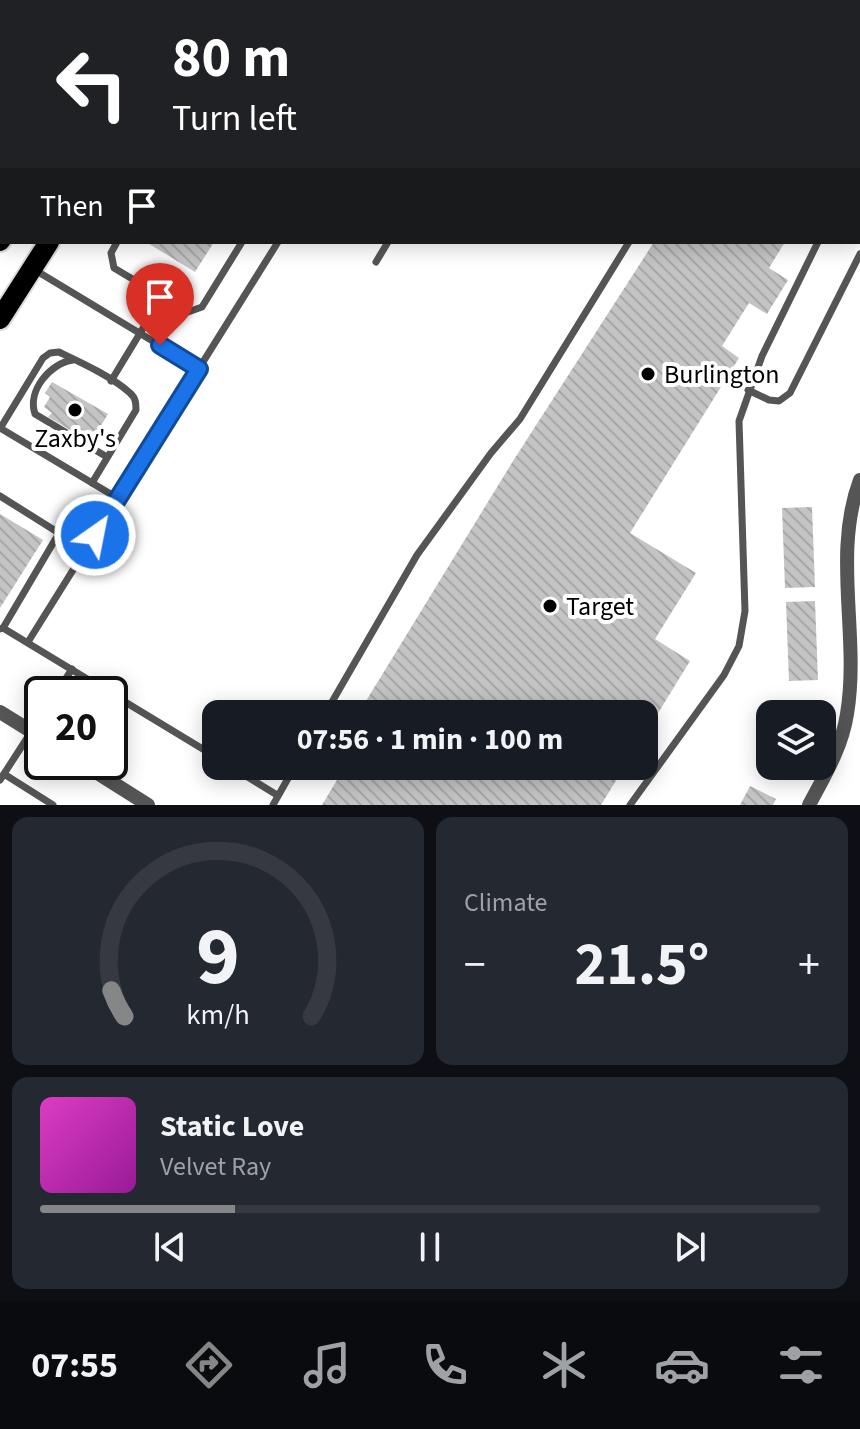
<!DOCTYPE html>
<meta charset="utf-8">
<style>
:root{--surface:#171b24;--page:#242831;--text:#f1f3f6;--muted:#9ea1a6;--line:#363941;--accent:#858687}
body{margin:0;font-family:"Source Sans 3",sans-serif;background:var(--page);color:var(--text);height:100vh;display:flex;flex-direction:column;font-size:30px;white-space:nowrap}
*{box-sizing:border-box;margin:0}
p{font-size:26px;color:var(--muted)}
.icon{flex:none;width:44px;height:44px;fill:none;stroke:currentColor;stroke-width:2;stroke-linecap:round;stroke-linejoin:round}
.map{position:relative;height:805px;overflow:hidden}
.drawer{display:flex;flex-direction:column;gap:12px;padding:12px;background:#0d0f14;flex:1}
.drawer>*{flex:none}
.guide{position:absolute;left:0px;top:0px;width:860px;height:244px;box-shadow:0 4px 20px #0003;background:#202124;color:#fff;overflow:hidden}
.controls{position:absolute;left:756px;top:700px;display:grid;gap:16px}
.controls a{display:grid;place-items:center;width:80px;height:80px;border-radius:16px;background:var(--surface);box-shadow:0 4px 20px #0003;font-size:40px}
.speed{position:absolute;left:24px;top:676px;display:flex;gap:16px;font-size:40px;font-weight:700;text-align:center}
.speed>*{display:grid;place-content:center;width:104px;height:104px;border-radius:50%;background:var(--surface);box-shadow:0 4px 20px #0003;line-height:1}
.speed .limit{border:4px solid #111;border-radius:12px;background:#fff;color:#111}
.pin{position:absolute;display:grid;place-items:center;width:68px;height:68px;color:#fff;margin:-82px -34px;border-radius:50% 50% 50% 0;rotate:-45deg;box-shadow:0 0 8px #0007}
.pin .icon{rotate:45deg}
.me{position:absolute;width:88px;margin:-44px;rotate:33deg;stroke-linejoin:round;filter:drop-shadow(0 0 6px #0008)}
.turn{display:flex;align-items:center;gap:28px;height:168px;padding:0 40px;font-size:36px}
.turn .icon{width:104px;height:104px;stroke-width:2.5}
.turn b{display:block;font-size:56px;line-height:68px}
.then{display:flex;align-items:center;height:76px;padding:0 40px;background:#0003;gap:16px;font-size:30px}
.big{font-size:60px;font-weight:700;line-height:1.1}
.drawer .widget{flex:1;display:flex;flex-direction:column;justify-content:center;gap:12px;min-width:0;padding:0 28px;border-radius:16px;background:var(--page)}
.drawer .dial{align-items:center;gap:0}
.dial svg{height:208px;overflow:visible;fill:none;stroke:var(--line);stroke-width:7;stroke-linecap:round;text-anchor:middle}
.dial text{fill:var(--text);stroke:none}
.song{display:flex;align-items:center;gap:24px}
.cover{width:96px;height:96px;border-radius:12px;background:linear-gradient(135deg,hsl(310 70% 55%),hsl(300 70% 35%))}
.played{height:8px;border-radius:4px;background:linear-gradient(90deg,var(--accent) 25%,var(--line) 25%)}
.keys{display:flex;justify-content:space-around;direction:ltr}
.heat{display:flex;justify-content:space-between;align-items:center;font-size:44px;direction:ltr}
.drawer .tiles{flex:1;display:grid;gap:12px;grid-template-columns:1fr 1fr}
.widget:last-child{grid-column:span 2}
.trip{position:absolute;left:202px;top:700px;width:456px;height:80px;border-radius:16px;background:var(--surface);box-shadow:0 4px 20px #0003;font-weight:700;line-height:80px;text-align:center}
.dock{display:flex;height:128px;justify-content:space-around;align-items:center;background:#090b0e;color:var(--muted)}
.dock .icon{width:56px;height:56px}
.dock .selected{color:var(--accent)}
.dock b{font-size:36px;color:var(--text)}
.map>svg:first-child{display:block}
.forest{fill:url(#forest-crowns)}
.building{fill:url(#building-back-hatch)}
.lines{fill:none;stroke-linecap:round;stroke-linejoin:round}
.primary-casing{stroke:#dbdbdb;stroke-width:24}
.path{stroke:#777;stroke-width:3;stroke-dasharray:2 4;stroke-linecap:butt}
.service{stroke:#555;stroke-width:7}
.minor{stroke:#555;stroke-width:14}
.tertiary{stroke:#555;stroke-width:16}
.primary{stroke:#000;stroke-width:20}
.route-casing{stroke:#114b97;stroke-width:20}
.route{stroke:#1a73e8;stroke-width:14}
.poi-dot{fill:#000;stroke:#fff;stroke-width:3}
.labels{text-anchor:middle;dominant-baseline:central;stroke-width:8;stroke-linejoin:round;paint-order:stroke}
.poi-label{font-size:26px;fill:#000;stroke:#fff;text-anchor:start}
</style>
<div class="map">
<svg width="860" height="805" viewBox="0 0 860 805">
<defs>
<pattern id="forest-crowns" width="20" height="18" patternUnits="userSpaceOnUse" patternTransform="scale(2)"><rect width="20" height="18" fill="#dcdcdc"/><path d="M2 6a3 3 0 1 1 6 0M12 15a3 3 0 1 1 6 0" fill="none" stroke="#bbb"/></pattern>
<pattern id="building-back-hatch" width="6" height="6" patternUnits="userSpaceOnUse" patternTransform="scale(2)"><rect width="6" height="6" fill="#c4c4c4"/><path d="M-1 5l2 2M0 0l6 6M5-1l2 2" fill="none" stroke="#a7a7a7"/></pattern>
</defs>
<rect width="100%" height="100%" fill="#fff"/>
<polygon class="forest" points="0,0 19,2 2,2 0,212"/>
<g class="building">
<polygon points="146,242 214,242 195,272"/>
<polygon points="654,242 785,242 769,268 788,280 767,314 749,303 722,346 739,358 630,533 696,573 655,639 690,661 644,736 644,714 358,714 513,461"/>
<polygon points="52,382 108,414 91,442 48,417 52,413 44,407 50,397 45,393"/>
<polygon points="812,507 815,587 785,588 782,508"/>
<polygon points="0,514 43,540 0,608"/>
<polygon points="815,601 818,680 789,681 786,602"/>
<polygon points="337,766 625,766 601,805 322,805 343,770"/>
<polygon points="750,786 776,799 773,805 740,805"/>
</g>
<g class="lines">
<g class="primary-casing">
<g id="primary">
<polyline points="148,2 150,0"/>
<polyline points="194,2 196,0"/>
<polyline points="0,241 2,238"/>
<polyline points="0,319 49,242"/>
</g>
</g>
<g class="path">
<polyline points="111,2 112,0"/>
<polyline points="0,32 2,33"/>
<polyline points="0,172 2,169"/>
</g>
<g class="service">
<polyline points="722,0 722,2"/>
<polyline points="268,2 269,0"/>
<polyline points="398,2 400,0"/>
<polyline points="451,2 452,0"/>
<polyline points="858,235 860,237"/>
<polyline points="117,242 111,253 114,268 188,312 202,307 242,242"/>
<polyline points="376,262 388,242"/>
<polyline points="35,270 199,369"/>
<path d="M73,360C50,363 27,391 35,414L107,457"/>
<polyline points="111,381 162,297"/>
<polyline points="748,390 769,400 779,401 790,393 860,254"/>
<path d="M1,427L43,358L50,353L59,352C80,362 113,377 130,393C136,398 136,404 136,410L92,483"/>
<polyline points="0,428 119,499"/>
<polyline points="0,496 86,550"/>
<polyline points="3,628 59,533"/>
<polyline points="0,629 3,628 216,757"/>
<polyline points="28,642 278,242"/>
<polyline points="56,694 72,669"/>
<polyline points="325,714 417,555 491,453 520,419 629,242"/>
<polyline points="230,766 277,795"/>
<polyline points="4,774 53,805"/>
<polyline points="0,780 42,715"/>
<polyline points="273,805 295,766"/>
<polyline points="630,805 724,675 739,646 745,611 739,421 762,356 818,242"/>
</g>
<g class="minor">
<polyline points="0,712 42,738"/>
<polyline points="80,762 148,805"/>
<path d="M809,805C825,775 842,747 847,714C860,637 832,554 860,480"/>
</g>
<g class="tertiary">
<polyline points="584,0 587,2"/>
<polyline points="858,165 860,166"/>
</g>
<use href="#primary" class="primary"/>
</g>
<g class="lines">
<g class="route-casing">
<polyline id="route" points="95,535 199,369 160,345"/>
</g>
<use href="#route" class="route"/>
</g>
<g class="poi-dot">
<circle cx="648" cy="374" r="8"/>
<circle cx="75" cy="410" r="8"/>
<circle cx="550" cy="606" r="8"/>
</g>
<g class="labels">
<g class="poi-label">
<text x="664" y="374">Burlington</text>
<text x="75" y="438" text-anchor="middle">Zaxby's</text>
<text x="566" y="606">Target</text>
</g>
</g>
</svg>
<div class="controls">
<a><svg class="icon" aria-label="layers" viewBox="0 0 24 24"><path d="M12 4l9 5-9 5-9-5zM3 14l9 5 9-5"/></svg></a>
</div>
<div class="speed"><div class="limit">20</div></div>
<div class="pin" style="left:160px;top:345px;background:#d93025"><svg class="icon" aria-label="arrive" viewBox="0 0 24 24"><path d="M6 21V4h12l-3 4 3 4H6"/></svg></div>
<svg class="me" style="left:95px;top:535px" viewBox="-20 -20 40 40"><circle r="17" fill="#1a73e8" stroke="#fff" stroke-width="3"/><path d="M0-11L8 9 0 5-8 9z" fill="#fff"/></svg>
<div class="trip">07:56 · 1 min · 100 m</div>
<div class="guide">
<div class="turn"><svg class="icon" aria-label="left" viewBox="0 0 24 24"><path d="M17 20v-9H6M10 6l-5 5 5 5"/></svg><div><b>80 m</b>Turn left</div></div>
<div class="then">Then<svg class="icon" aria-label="arrive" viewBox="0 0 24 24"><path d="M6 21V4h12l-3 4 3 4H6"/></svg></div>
</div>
</div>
<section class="drawer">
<div class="tiles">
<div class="widget dial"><svg viewBox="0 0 100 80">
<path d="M14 69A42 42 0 1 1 86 69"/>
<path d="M14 69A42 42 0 0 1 9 59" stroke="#858687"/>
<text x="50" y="56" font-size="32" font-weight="700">9</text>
<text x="50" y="72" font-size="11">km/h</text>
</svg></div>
<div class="widget"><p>Climate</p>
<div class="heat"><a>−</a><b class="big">21.5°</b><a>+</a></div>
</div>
<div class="widget">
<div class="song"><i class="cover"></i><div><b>Static Love</b><p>Velvet Ray</p></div></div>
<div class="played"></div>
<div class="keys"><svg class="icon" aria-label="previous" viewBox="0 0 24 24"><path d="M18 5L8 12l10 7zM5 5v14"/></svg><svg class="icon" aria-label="pause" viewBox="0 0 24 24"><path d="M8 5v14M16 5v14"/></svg><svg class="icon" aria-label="next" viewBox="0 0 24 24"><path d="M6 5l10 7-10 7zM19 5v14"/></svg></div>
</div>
</div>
</section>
<nav class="dock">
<b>07:55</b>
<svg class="icon selected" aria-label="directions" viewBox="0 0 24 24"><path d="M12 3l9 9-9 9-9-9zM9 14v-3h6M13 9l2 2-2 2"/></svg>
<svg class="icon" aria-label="music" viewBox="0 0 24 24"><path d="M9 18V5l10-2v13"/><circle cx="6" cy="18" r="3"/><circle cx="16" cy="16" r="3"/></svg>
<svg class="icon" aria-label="phone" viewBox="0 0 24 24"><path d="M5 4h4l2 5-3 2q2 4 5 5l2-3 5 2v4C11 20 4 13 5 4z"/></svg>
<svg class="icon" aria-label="climate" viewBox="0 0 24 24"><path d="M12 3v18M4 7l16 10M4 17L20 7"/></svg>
<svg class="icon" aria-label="car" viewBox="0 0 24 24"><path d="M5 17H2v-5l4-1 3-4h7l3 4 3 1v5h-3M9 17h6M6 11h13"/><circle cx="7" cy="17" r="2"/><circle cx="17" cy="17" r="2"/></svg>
<svg class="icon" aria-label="filters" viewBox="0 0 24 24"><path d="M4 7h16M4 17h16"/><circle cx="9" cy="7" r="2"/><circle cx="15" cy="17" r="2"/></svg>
</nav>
